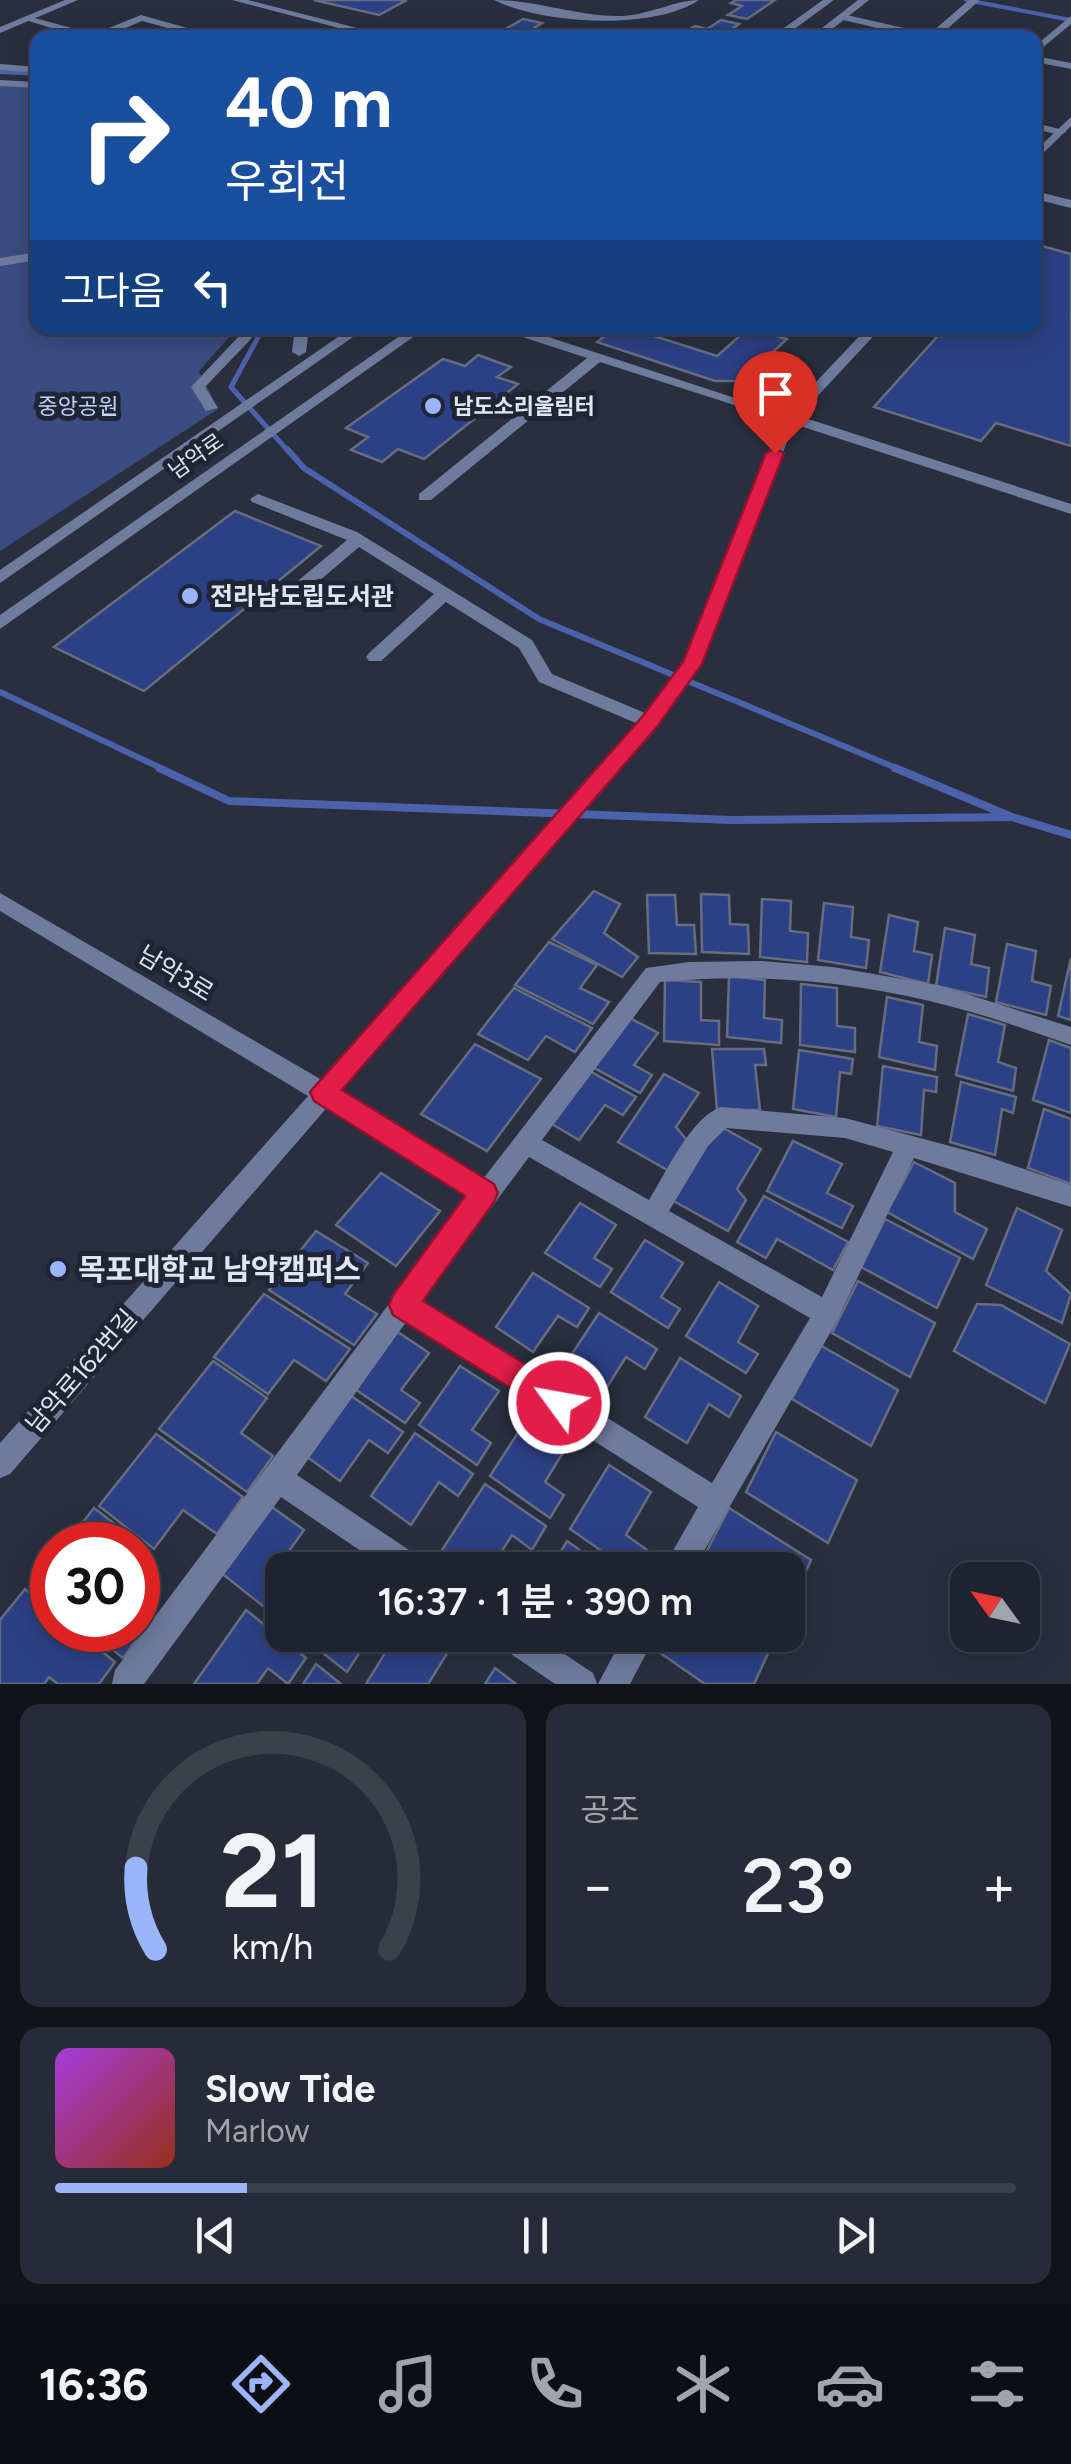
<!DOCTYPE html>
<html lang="ko">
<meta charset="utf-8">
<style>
:root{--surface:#1f232f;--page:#272b37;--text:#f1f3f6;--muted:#a1a4aa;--line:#3c404b;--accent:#9bb5fd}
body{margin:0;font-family:Figtree,"Noto Sans KR",sans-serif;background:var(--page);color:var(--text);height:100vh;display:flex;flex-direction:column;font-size:38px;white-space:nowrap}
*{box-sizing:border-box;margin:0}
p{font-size:32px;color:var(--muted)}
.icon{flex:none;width:55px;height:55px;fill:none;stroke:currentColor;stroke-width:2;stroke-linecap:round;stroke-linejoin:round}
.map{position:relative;height:1684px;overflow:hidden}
.details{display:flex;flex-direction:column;gap:20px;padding:20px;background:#11131a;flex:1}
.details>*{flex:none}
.banner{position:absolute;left:30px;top:30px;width:1012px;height:305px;border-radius:20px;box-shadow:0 5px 25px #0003,0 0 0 2px var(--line);background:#1a4fa0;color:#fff;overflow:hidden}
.needle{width:65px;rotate:303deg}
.buttons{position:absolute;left:950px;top:1562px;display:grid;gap:20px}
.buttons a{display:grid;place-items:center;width:90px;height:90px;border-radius:20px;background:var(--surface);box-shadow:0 5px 25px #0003,0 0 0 2px var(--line);font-size:50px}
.speed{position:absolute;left:30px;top:1522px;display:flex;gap:20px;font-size:50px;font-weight:700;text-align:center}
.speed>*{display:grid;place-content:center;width:130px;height:130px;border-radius:50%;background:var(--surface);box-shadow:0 5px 25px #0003,0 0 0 2px var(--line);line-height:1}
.speed .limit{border:15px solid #d22;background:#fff;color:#111}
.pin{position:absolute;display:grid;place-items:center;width:85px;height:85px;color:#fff;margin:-102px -42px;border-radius:50% 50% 50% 0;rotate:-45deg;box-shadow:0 0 10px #0007}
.pin .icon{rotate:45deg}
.me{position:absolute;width:110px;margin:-55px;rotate:302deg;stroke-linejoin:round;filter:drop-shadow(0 0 8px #0008)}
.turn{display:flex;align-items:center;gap:35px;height:210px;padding:0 30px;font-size:45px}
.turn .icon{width:130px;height:130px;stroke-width:2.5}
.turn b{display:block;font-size:70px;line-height:85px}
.then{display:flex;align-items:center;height:95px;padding:0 30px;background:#0003;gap:20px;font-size:38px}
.big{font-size:75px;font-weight:600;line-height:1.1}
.details .card{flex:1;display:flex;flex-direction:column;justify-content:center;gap:15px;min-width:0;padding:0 35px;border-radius:20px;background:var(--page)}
.details .dial{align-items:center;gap:0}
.dial svg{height:260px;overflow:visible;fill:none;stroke:var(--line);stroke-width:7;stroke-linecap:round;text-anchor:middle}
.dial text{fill:var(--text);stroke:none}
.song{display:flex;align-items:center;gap:30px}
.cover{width:120px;height:120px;border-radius:15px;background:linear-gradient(135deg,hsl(280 70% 55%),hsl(10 70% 35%))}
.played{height:10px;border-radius:5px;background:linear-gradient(90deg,var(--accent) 20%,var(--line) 20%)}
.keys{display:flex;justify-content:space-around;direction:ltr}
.heat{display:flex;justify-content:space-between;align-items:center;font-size:55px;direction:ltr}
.details .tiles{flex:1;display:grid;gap:20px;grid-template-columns:1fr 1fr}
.card:last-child{grid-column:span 2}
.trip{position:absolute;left:265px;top:1552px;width:540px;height:100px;border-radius:20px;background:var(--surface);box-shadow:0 5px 25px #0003,0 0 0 2px var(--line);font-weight:600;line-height:100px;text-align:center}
.tabs{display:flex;height:160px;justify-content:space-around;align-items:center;background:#0c0e13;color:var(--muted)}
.tabs .icon{width:70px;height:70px}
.tabs .active{color:var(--accent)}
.tabs b{font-size:45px;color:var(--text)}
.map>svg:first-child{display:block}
.green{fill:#3a4c82}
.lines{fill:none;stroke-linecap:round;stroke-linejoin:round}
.stream-far3{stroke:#4b62ab;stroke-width:4}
.stream-far2{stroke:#4b62ab;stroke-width:5}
.stream-far1{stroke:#4b62ab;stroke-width:6}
.stream{stroke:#4b62ab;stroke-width:8}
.building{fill:#2c4085;stroke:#666d80;stroke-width:2.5}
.pedestrian{fill:#6e7b9c;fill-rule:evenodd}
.minor{fill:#6e7b9c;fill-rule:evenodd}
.tertiary{fill:#6e7b9c;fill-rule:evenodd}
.route{fill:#e11d48;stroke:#92132f;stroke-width:2.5}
.poi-dot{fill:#9bb5fd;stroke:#1f2534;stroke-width:4}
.labels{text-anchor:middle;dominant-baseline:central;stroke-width:10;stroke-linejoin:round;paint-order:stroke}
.far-park-label{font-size:22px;fill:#c1d1fa;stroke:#1f2534}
.far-poi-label{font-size:22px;font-weight:bold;fill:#e1e5f0;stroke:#1f2534;text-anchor:start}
.far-street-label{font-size:22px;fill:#e1e5f0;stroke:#1f2534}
.poi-label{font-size:25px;font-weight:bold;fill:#e1e5f0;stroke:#1f2534;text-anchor:start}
.street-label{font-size:25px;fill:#e1e5f0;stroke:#1f2534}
.near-poi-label{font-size:30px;font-weight:bold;fill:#e1e5f0;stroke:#1f2534;text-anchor:start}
</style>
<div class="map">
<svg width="1071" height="1684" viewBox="0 0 1071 1684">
<rect width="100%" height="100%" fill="#292f3f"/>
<polygon class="green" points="0,85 37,86 38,328 237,328 199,371 218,409 0,551"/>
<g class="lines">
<g class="stream-far3">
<polyline points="966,0 1071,20"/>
<polyline points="0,72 38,74"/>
</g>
<polyline class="stream-far2" points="263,328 231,387 289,452"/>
<g class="stream-far1">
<polyline points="287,449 304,468 539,619 901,770"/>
<polyline points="0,692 165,770"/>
</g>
<g class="stream">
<polyline points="159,768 229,801 732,820 1012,817"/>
<polyline points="895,768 1012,817 1071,835"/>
</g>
</g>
<g class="building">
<polygon points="314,0 407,0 379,15"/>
<polygon points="736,0 775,0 747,19 728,15 742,6 731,3"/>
<polygon points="523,19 542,23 518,38 490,38"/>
<polygon points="721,20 739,24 718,38 682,34 695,26 707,29"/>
<polygon points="1035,244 1071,254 1071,446 996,423 981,441 874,407 945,328 1035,328"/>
<polygon points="615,328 629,328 717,356 749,328 787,339 742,381 715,381 597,342"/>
<polygon points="478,355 511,367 497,377 518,384 424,459 398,449 382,462 351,450 368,437 346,428 443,359 465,366"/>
<polygon points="235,511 321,546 144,691 54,647"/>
<polygon points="594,891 620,904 604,933 638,957 622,977 552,939"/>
<polygon points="701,894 729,895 730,924 748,925 749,954 702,952"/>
<polygon points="647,895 675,895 677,925 694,925 696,954 649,953"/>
<polygon points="762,899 791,901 790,931 808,933 807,962 760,957"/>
<polygon points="824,903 853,907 851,937 869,940 866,968 818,960"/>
<polygon points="889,915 918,922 914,951 932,955 928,984 880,972"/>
<polygon points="945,928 975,935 971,964 989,968 986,997 936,986"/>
<polygon points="549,942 597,965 580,988 609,1002 593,1024 515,985"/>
<polygon points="1007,944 1036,951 1032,981 1051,986 1046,1015 996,1002"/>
<polygon points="1071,958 1071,1020 1058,1016"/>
<polygon points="729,976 765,980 764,1018 782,1020 781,1043 727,1037"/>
<polygon points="665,980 701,982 701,1020 719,1021 719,1045 664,1041"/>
<polygon points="801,984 837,988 837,1026 855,1028 855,1052 800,1045"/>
<polygon points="514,988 592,1028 575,1052 546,1036 528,1060 478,1034"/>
<polygon points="887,997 923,1005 919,1042 937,1046 935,1070 879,1057"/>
<polygon points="968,1014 1005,1025 998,1062 1016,1068 1013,1091 956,1075"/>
<polygon points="626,1016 658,1033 634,1065 652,1075 640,1093 589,1065"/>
<polygon points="1049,1040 1071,1048 1071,1113 1033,1100"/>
<polygon points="475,1044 541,1079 487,1151 421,1114"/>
<polygon points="712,1049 764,1049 766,1065 755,1065 760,1110 717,1110"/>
<polygon points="799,1050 853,1059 851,1074 840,1072 836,1117 793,1109"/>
<polygon points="883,1066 937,1077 936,1092 924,1090 921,1135 877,1126"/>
<polygon points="586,1069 636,1097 623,1115 605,1105 579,1140 547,1121"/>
<polygon points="664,1074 699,1093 676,1127 690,1144 671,1172 618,1142"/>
<polygon points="961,1082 1016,1097 1013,1113 1002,1109 995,1155 950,1142"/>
<polygon points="1044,1109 1071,1119 1071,1184 1028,1168"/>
<polygon points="718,1125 761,1149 737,1189 746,1200 728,1231 670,1199"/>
<polygon points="793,1141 842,1164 827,1193 853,1206 842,1228 767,1191"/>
<polygon points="914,1162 955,1183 955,1212 987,1229 973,1259 887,1212"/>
<polygon points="381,1173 440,1211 396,1266 336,1225"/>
<polygon points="764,1196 848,1242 833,1270 777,1239 766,1258 737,1242"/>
<polygon points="580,1203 616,1225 594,1258 612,1269 600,1287 545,1253"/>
<polygon points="1017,1208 1062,1230 1046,1271 1071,1294 1062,1323 986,1285"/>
<polygon points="885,1219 960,1258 937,1308 861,1267"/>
<polygon points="316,1231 368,1263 345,1294 377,1314 354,1345 269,1290"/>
<polygon points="645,1240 683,1263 661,1297 680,1309 668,1328 611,1292"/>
<polygon points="533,1273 589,1308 577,1327 558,1316 533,1352 496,1327"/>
<polygon points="858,1281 935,1323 910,1377 832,1333"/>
<polygon points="719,1282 758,1306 738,1342 758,1354 746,1373 686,1336"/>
<polygon points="264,1294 350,1349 326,1381 294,1360 268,1394 214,1357"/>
<polygon points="977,1304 1001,1305 1070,1344 1045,1403 954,1351"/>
<polygon points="599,1313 657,1349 645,1369 626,1357 602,1395 562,1369"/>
<polygon points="392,1328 429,1353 401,1390 420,1403 405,1423 349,1385"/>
<polygon points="820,1345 898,1390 871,1446 792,1399"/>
<polygon points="680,1358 741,1396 729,1417 709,1404 687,1443 645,1417"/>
<polygon points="213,1361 267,1398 241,1433 273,1456 247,1492 159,1429"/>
<polygon points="460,1366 499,1391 472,1430 491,1443 477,1465 419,1425"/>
<polygon points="347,1393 403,1432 388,1453 369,1440 340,1481 302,1453"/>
<polygon points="530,1414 570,1441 545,1482 564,1495 550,1518 490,1476"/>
<polygon points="776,1432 857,1480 828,1543 746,1492"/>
<polygon points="415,1433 473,1474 458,1496 439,1482 411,1525 371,1496"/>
<polygon points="156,1434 243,1497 217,1534 183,1510 154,1549 99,1506"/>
<polygon points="609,1465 651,1492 626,1535 647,1550 635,1570 629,1570 570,1529"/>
<polygon points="485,1484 546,1526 532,1550 512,1535 490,1570 470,1570 442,1550"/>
<polygon points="265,1502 304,1530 272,1575 282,1583 282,1601 273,1614 215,1568"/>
<polygon points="94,1508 150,1551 138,1567 138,1545 65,1545"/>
<polygon points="729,1508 811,1560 788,1611 788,1570 697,1570"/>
<polygon points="567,1541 608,1570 550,1570"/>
<polygon points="336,1554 356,1570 324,1570"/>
<polygon points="52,1561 52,1601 33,1586"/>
<polygon points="25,1589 52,1612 52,1630 75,1630 115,1662 99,1684 58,1684 49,1677 44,1684 0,1684 0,1620"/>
<polygon points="138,1604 153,1617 123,1658 88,1630 138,1630"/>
<polygon points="246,1610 306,1658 288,1684 268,1668 257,1684 194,1684"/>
<polygon points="300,1635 349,1635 364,1646 347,1672"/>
<polygon points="396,1635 447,1635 455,1641 428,1684 366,1684"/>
<polygon points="664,1635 771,1635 775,1638 754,1684 705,1684 656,1650"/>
<polygon points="316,1664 341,1684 303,1684"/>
<polygon points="495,1668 516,1684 485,1684"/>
</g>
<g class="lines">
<g class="pedestrian">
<polygon points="842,14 935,35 940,38 920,38 839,19"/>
<polygon points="1035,56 1071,63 1071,69 1035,62"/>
<polygon points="0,64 38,67 38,73 0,70"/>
<polygon points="0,80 38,82 38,88 0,86"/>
<polygon points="38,252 38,260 0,266 0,258"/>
<polygon points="243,328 256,328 251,339 205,387 218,408 206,411 191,387 240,335"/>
<polygon points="295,328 309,328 306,352 299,356 292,352"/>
</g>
<g class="minor">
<path d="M494,0C537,0 578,17 621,16C650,15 675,0 699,0C653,31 542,24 494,0Z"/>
<polygon points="969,0 980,0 937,38 925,38"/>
<polygon points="141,15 223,38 205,38 142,21 102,38 84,38 22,19 27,16 94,34"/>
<polygon points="1071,16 1071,24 1035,54 1035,46"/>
<polygon points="1035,123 1064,130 1066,132 1060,135 1035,129"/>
<polygon points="1035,191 1071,200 1071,208 1035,199"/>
<polygon points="503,328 521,328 796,418 789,422 784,421 600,362 431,500 419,500 419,494 587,358 504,331"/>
<polygon points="258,494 357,532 532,640 552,674 657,718 659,722 650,728 643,726 539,682 519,648 446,602 381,661 369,661 366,657 369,653 434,594 359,547 306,592 294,592 294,584 347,540 252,502 250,499"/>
<path d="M761,961L833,967L938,985L1071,1027V1045C1032,1032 993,1017 953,1007C858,982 758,972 660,982L542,1140L649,1200C666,1173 691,1117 721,1107L845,1118L980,1154L1071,1185V1207L914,1158L836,1323L693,1570H662L698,1507L406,1322L297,1475L424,1560L429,1570H389L281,1497L144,1684H112L115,1670L469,1197L316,1100L312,1093L316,1086L324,1083L332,1086L483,1179L646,968L689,962ZM726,1128L845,1138L893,1152L822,1297L669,1211L708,1146ZM529,1157L810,1318L712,1483L421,1302Z"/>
<polygon points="495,1635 536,1635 593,1673 597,1684 555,1684 499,1646"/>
<polygon points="624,1635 656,1635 630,1684 598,1684"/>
</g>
<g class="tertiary">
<polygon points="65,0 78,0 0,33 0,27"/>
<polygon points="232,0 248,0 396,38 377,38"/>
<polygon points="823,0 834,0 782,38 770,38"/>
<polygon points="858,0 869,0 821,38 809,38"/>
<polygon points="1071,117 1071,126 1035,161 1035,151"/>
<polygon points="351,328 366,328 0,583 0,570"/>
<polygon points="411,328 426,328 0,629 0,615"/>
<polygon points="867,328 881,328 799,416 1071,504 1071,514 794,424 701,664 657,726 10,1474 0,1478 0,1443 308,1096 0,911 0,893 322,1080 643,718 684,663 782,418"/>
</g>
</g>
<polygon class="route" points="775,448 784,453 702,664 657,727 342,1090 494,1184 498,1193 494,1202 423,1301 570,1392 574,1403 570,1414 559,1418 393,1315 389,1305 393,1295 465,1196 314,1101 310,1092 642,717 683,662 766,453"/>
<g class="poi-dot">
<circle cx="433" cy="406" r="10"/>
<circle cx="190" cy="596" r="10"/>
<circle cx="58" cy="1269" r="10"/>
</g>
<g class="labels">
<g class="far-park-label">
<text x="78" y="406">중앙공원</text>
</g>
<g class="far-poi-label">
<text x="453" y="406">남도소리울림터</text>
</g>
<g class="far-street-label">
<text transform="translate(196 456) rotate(-35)">남악로</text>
</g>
<g class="poi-label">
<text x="210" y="596">전라남도립도서관</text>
</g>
<g class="street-label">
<text transform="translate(176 973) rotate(31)">남악3로</text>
<text transform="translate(81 1371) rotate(-49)">남악로162번길</text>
</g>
<g class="near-poi-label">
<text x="78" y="1269">목포대학교 남악캠퍼스</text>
</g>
</g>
</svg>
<div class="buttons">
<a><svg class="needle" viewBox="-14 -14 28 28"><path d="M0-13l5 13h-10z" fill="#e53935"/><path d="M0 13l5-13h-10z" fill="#a1a4aa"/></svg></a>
</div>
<div class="speed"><div class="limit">30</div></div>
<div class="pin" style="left:775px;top:453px;background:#d93025"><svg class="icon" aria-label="arrive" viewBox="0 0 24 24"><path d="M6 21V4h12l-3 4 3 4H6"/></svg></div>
<svg class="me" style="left:559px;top:1403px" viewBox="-20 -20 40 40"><circle r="17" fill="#e11d48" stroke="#fff" stroke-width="3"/><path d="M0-11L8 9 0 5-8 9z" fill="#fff"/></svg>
<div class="trip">16:37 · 1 분 · 390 m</div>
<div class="banner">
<div class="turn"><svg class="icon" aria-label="right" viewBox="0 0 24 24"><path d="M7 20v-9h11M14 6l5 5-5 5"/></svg><div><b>40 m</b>우회전</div></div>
<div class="then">그다음<svg class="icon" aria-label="left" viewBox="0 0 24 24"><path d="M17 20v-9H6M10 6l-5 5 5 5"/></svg></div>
</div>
</div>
<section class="details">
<div class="tiles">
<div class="card dial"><svg viewBox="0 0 100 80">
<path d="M14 69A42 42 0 1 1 86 69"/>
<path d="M14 69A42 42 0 0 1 8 44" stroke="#9bb5fd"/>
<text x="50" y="56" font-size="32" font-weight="700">21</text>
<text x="50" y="72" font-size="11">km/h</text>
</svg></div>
<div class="card"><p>공조</p>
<div class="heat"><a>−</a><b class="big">23°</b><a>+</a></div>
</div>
<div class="card">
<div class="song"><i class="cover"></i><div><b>Slow Tide</b><p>Marlow</p></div></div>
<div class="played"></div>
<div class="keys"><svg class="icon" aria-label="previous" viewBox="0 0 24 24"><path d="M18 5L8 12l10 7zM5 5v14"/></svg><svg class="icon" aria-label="pause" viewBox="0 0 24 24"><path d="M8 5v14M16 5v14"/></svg><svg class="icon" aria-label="next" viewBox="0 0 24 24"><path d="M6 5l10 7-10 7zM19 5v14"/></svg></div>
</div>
</div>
</section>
<nav class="tabs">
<b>16:36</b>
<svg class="icon active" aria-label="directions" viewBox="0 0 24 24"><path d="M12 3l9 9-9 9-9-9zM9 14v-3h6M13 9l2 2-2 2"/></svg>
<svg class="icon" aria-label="music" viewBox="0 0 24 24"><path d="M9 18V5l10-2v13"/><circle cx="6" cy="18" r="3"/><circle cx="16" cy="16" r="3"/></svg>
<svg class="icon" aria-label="phone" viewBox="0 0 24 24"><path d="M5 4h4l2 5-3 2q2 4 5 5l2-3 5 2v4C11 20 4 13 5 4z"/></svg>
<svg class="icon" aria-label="climate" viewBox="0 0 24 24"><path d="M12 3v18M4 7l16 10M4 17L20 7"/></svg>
<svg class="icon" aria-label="car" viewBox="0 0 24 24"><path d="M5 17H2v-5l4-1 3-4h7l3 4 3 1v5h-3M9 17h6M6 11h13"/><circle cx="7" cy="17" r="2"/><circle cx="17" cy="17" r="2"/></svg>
<svg class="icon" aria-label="filters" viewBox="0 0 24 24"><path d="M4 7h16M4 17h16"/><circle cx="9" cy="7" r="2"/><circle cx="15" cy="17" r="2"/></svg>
</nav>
